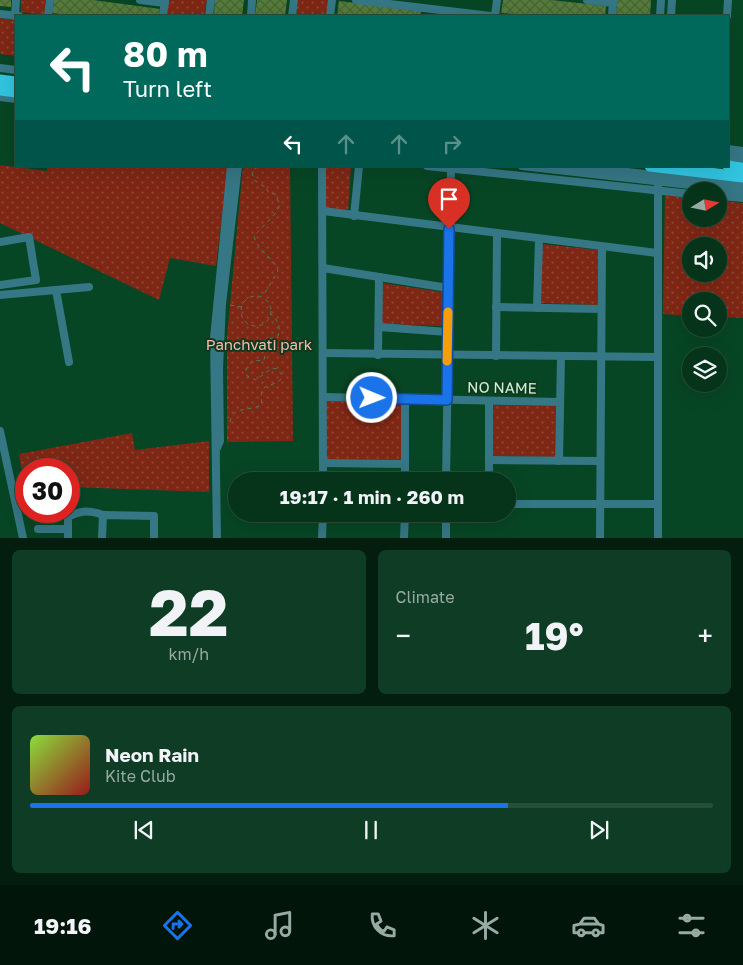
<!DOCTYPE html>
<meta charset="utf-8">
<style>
:root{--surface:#05341b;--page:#0e3c24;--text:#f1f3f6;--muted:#97aaa3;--line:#264f3a;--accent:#1a73e8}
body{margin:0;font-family:"Golos Text",sans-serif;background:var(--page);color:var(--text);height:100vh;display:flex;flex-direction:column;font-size:19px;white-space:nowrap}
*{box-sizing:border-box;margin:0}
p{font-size:16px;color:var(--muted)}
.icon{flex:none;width:28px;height:28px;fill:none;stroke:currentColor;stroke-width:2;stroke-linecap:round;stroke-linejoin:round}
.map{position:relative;height:538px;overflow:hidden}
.sheet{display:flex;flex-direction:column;gap:12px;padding:12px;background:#031d0f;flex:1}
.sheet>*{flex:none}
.banner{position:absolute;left:15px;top:15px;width:714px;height:152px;border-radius:0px;box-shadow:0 5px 20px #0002,0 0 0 1px var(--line);background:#00695c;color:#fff;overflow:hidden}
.needle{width:32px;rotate:80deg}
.buttons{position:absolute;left:682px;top:182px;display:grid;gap:10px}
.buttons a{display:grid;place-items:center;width:45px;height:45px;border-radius:50%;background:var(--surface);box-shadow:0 5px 20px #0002,0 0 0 1px var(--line);font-size:25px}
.speed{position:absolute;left:15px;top:458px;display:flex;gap:10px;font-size:25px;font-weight:700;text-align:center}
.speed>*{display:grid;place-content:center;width:65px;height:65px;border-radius:50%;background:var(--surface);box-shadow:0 5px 20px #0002,0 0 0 1px var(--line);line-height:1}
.speed .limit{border:8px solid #d22;background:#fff;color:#111}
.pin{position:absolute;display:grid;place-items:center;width:42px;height:42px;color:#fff;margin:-51px -21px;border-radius:50% 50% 50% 0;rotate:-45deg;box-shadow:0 0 5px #0007}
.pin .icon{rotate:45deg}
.me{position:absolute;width:55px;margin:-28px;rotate:91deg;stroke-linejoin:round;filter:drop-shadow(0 0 4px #0008)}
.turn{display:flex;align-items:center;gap:18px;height:105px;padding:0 25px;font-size:22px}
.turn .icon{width:65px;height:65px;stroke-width:2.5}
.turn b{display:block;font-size:35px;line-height:42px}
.lanes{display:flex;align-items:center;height:48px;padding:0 25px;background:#0003;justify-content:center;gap:25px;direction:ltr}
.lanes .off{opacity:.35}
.big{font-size:38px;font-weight:700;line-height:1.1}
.sheet .widget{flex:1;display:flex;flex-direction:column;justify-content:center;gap:8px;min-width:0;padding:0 18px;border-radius:8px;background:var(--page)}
.sheet .dial{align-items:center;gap:0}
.dial b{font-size:65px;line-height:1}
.song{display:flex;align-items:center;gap:15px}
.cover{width:60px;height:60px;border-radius:8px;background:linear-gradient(135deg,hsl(90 70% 55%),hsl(0 70% 35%))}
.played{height:5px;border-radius:2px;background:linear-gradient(90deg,var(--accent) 70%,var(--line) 70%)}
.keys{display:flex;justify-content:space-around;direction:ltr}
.heat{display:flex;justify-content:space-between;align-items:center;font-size:28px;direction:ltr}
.sheet .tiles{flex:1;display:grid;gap:12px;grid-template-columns:1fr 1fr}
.widget:last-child{grid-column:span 2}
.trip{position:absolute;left:228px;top:472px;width:288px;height:50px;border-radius:25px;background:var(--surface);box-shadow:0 5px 20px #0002,0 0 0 1px var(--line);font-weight:700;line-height:50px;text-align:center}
.menu{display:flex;height:80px;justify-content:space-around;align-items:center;background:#02150b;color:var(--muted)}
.menu .icon{width:35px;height:35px}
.menu .selected{color:var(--accent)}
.menu b{font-size:22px;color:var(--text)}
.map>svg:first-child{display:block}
.grass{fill:url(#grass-dots);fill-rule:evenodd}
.building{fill:url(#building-cross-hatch)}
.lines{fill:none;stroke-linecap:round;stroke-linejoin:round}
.path{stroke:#477e5e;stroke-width:1;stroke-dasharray:4 4;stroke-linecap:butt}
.minor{stroke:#367785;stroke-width:8}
.highway{stroke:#32c5e0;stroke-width:11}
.minor-bridge{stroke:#367785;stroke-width:8}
.highway-bridge{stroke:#32c5e0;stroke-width:11}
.route-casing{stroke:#114b97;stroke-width:12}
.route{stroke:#1a73e8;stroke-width:9}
.slow{stroke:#f59e0b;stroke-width:9}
.labels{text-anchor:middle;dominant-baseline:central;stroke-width:4;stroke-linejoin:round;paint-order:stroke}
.park-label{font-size:15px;fill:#f7bbad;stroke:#113920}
.street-label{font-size:15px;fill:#cbf0d4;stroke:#113920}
</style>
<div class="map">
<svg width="743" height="538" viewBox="0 0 743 538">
<defs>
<pattern id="grass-dots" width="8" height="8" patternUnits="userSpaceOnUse" patternTransform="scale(1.25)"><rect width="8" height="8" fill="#7f2715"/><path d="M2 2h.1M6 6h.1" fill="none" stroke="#904736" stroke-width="1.8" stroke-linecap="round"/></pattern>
<pattern id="building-cross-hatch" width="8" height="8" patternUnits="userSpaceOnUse" patternTransform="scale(1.25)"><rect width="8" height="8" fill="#557c38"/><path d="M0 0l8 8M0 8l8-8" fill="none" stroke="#49623c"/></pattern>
</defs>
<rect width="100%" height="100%" fill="#074624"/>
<g class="grass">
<polygon points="21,0 47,0 46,15 21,12"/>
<polygon points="168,0 207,0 204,16 166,16"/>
<polygon points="298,0 329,0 327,16 296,16"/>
<polygon points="0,18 16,20 16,56 0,54"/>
<polygon points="0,165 47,171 48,166 228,166 216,266 170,258 159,300 0,223"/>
<polygon points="243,166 290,166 293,441 227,442 227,337"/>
<polygon points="326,166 351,166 348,212 326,208"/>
<path d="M665,195L691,198V219H719V201L743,203V318L719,317V301H691V316L663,314ZM691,246H719V274H691Z"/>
<polygon points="542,244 598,250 597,305 541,303"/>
<polygon points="382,283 442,292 442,326 381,324"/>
<polygon points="326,400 402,401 401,460 325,459"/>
<polygon points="493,405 556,406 555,457 492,456"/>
<polygon points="132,433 135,450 209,441 209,492 69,487 69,469 26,469 26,486 24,486 19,454"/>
</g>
<g class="building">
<polygon points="0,0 11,0 11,7 0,6"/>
<polygon points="54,0 93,0 160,9 159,16 77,16 52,13"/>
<polygon points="215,0 244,0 242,16 214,15"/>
<polygon points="257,0 287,0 285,16 255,16"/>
<polygon points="503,0 551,0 606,6 605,16 537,16 501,13"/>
<polygon points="617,0 651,0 650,16 616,16"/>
<polygon points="339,1 421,11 420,16 337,16"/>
</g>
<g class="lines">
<g class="path">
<path d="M257,166L252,173L254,180L263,186H265L269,193L275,194L280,205L275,214L254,236C257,251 274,257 278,271L263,296"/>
<polyline points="277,166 285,168"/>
<circle cx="256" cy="311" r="15"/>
<polyline points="230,305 241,307"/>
<path d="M230,422C232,405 252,412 262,404C258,380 270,390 281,379L282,375L277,369L272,368L256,380L247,376L246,369L252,361L264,360L265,355L257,343L278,336C281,326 278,321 271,314"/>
</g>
<g class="minor">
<polyline points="140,0 165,3"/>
<polyline points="356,0 491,16"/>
<polyline points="587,0 613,3"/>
<polyline points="0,14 19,16"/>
<polyline points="15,16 16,0"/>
<polyline points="48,16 50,0"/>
<polyline points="163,16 165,0"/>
<polyline points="209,16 211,0"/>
<polyline points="251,16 252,0"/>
<polyline points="292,16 294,0"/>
<polyline points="330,16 332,0"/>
<polyline points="495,16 497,0"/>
<polyline points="612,16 613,0"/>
<polyline points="660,16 661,0"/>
<polyline points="671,16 672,0"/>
<polyline points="727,16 728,0"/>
<polyline points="0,68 16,70"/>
<polyline points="0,97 16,99"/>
<polyline points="728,149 743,151"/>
<polyline points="728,157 743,158"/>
<polyline points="322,166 323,481"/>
<polyline points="427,166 691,194"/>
<polyline points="522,166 743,191"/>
<polyline points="719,196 743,198"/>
<polyline points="323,211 657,253"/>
<polyline points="354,216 359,166"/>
<polyline points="0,242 29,237 36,280 0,285"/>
<polyline points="323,268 448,288"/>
<polyline points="56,290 69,362"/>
<polyline points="0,295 89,287"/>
<polyline points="496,307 601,309"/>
<polyline points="537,308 539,239"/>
<polyline points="379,327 448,332"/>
<polyline points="323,353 656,357"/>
<polyline points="378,355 379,277"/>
<polyline points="496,356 497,235"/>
<polyline points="323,397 560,402"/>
<polyline points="489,401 489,481"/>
<polyline points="0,431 23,538"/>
<polyline points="217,448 220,441 219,368 222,304 238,166"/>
<polyline points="489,460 600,461"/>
<polyline points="559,461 561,357"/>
<polyline points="323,463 405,464"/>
<polyline points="405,481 405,399"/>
<polyline points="446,481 451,166"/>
<polyline points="506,504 657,504"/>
<polyline points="38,529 68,529 68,538"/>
<path d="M68,529V517C81,510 90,510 103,515"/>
<polyline points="102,538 103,515 154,516 154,538"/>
<polyline points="217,538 214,338 231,166"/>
<polyline points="322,538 323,514"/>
<polyline points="404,538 405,514"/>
<polyline points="446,538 446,514"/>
<polyline points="600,538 602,247"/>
<polyline points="658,538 658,171"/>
</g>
<g class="highway">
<polyline points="0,80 16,82"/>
<polyline points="0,90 16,92"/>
<polyline points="728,166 743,168"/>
</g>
<polyline class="minor-bridge" points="574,166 743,185"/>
<polyline class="highway-bridge" points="650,166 743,177"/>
</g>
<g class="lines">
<g class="route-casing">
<polyline id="route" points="372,398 447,400 449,229"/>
</g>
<use href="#route" class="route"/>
<polyline class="slow" points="447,361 448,312"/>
</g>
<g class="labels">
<g class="park-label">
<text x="259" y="344">Panchvati park</text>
</g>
<g class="street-label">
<text transform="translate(502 387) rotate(1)">NO NAME</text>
</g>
</g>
</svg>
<div class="buttons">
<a><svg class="needle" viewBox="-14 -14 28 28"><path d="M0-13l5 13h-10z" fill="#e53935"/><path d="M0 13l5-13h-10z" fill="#97aaa3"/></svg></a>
<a><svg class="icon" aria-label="sound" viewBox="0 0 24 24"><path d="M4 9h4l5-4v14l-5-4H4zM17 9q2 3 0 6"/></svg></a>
<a><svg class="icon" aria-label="search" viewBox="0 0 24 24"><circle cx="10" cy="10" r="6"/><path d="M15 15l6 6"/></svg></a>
<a><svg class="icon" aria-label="layers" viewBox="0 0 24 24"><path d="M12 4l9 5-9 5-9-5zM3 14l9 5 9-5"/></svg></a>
</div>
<div class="speed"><div class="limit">30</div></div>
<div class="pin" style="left:449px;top:229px;background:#d93025"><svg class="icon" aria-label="arrive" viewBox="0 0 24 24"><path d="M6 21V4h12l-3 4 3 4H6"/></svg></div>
<svg class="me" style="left:372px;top:398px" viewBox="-20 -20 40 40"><circle r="17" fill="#1a73e8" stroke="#fff" stroke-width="3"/><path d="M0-11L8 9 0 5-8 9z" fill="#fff"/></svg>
<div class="trip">19:17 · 1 min · 260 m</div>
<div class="banner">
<div class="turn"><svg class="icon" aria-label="left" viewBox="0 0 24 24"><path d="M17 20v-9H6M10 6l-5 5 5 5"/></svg><div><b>80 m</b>Turn left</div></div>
<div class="lanes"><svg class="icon" aria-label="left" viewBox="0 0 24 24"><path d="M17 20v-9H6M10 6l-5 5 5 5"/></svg><svg class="icon off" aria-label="ahead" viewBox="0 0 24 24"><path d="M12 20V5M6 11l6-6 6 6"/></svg><svg class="icon off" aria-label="ahead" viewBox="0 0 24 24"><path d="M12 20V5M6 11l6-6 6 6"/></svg><svg class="icon off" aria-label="right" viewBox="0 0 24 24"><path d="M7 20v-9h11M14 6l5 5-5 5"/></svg></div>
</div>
</div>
<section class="sheet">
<div class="tiles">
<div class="widget dial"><b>22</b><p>km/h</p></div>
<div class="widget"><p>Climate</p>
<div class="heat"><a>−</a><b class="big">19°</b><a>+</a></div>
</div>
<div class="widget">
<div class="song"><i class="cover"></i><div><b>Neon Rain</b><p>Kite Club</p></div></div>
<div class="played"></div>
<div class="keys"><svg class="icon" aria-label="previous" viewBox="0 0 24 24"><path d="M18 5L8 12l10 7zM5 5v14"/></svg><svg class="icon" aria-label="pause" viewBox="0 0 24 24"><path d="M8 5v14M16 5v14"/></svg><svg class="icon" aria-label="next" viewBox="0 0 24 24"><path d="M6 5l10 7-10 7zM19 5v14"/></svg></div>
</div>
</div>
</section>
<nav class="menu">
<b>19:16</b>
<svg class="icon selected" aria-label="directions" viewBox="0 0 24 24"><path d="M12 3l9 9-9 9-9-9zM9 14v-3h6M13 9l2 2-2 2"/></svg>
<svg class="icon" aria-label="music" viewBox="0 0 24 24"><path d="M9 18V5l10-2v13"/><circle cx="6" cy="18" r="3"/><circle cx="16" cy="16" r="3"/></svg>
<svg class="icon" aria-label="phone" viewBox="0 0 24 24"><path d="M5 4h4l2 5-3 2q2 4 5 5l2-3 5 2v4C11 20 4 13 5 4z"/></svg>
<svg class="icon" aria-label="climate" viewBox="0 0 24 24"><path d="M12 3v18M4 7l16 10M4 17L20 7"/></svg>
<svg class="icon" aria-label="car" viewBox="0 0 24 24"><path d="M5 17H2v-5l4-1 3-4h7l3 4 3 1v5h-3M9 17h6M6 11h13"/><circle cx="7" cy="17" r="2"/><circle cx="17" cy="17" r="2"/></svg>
<svg class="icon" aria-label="filters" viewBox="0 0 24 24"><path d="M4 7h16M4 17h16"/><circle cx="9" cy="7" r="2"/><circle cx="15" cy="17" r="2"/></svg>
</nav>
